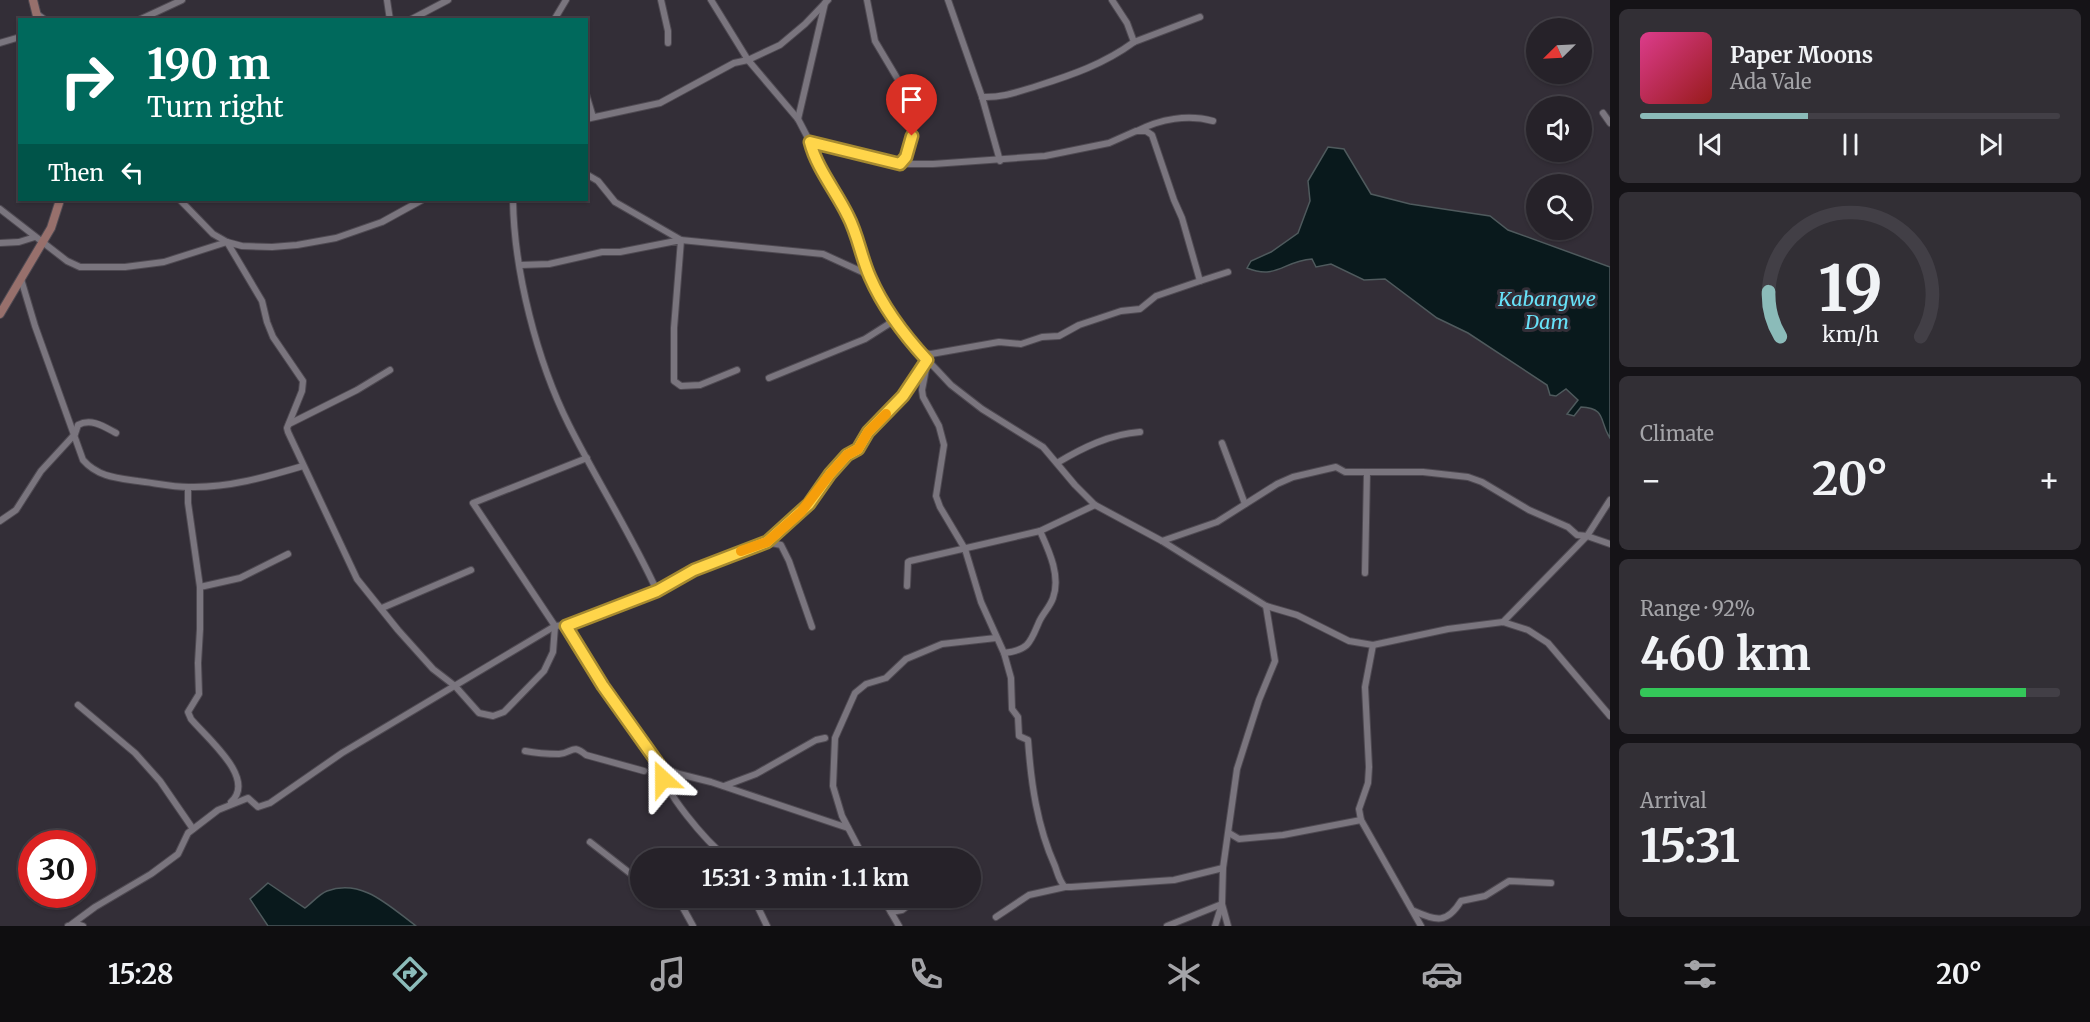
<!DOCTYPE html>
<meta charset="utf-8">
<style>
:root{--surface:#262229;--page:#322f35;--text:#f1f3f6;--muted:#a4a4a8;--line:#423f46;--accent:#8bbbb9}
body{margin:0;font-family:Merriweather,serif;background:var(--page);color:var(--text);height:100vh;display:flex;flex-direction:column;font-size:22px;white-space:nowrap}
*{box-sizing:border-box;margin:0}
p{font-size:20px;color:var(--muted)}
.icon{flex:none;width:33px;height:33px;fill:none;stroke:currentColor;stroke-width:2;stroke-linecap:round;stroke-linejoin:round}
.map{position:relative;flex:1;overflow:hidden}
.sheet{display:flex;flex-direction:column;gap:9px;padding:9px;background:#151317;width:480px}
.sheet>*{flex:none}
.hud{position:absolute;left:18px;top:18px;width:570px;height:183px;border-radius:0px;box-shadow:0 2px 4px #0004,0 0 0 2px var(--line);background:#00695c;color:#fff;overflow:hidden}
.needle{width:39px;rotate:246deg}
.fabs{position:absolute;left:1526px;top:18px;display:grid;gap:12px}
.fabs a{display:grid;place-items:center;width:66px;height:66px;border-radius:50%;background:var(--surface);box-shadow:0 2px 4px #0004,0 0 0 2px var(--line);font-size:30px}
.speed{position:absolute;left:18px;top:830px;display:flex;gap:12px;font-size:30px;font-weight:700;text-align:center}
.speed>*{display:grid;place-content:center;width:78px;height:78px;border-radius:50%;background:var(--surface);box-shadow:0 2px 4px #0004,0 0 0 2px var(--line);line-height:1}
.speed .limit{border:9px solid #d22;background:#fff;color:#111}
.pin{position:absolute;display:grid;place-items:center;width:51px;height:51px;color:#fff;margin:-62px -26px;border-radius:50% 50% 50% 0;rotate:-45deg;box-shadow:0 0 6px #0007}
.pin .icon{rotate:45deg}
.me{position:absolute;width:66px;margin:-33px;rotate:336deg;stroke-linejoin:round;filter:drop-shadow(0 0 4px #0008)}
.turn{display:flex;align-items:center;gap:21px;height:126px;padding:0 30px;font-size:27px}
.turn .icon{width:78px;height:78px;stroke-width:2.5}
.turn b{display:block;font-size:42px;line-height:51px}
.then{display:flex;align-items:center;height:57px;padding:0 30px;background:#0003;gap:12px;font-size:22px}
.big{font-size:45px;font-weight:700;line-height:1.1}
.sheet .tile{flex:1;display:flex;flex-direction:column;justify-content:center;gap:9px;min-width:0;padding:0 21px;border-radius:9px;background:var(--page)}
.sheet .dial{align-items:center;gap:0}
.dial svg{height:156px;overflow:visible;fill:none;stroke:var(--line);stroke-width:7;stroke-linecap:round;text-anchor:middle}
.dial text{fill:var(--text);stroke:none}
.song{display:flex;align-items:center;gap:18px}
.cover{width:72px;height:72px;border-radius:9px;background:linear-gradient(135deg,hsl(330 70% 55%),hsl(0 70% 35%))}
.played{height:6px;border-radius:3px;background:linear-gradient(90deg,var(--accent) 40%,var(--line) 40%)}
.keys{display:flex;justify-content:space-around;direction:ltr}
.heat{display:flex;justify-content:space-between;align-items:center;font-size:33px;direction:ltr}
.charge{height:9px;border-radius:4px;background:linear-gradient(90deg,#34c759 92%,var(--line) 0)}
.trip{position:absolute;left:630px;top:848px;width:351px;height:60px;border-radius:30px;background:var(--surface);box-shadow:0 2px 4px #0004,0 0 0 2px var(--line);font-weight:700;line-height:60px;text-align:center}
.tabs{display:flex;height:96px;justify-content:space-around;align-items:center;background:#0f0e10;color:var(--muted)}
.tabs .icon{width:42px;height:42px}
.tabs .selected{color:var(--accent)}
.tabs b{font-size:27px;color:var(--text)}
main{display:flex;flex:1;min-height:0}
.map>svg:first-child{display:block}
.water{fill:#09191c;stroke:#4f5a5d;stroke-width:1.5}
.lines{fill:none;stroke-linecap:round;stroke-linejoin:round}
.street-casing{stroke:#4f4a52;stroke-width:8}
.secondary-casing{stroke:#4f4a52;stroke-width:10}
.street{stroke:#7a757e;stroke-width:6}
.secondary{stroke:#97706c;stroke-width:8}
.route-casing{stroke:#a68a30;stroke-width:15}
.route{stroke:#ffd54a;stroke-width:10}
.slow{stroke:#f59e0b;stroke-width:10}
.labels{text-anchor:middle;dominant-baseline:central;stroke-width:6;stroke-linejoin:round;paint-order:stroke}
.water-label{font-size:20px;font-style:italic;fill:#67e2f9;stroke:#332e37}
</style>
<main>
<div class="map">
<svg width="1610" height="926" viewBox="0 0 1610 926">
<rect width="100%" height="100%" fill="#332e37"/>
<g class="water">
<path d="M1328,147L1344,149L1371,194L1410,204L1490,216L1508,230L1610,267V438C1599,422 1607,408 1581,407L1574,416L1567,414L1578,400L1566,389L1556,396L1550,395L1547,385L1468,333L1437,318L1385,279L1364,280L1331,264L1316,267L1312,259C1283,261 1277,280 1247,268L1251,261L1271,252L1298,233L1310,201L1308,181Z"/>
<path d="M268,883L305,908C312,903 319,894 327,891C362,878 389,906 416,926H268L250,899Z"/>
</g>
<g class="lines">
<g class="street-casing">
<g id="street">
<polyline points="387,0 390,20"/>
<polyline points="661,0 668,31 668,43"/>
<polyline points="711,0 748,60 798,119 810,142 815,159 849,217 869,275 895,320 921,353 951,385 982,409 1043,447 1075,485 1095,505 1162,541 1266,606 1297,615 1349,641 1373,645 1448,629 1503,622 1528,630 1548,643 1610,716"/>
<polyline points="867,0 875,41 900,83 913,133 906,157 900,164"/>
<polyline points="948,0 982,97 1000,161"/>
<polyline points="37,14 45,20"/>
<polyline points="139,20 182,0"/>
<polyline points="410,20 448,0"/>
<polyline points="554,20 566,0"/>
<polyline points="1134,42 1200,17"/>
<polyline points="0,43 20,37"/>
<polyline points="586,94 593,117"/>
<path d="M982,97C1002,98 1017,92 1037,86C1072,75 1104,64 1134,42L1127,23L1112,0"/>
<polyline points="1603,113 1610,123"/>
<polyline points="586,119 660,103 734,63 748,60 780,45 805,24 828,0"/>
<polyline points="798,119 825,3"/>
<path d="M1137,131C1160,119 1188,114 1213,121"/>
<polyline points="810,142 900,164 933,164 1045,156 1109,143 1136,131 1146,131 1152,135 1174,200 1182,218 1200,281 1156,296 1140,309 1121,311 1079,325 1059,336 1042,337 1021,344 999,342 931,354 922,353"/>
<polyline points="586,174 598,181 615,202 681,240 823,254 869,275"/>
<polyline points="180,200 213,234 227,242 262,301 267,322 273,337 303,381 302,391 287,428 288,432 357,579 398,630 433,669 455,686 479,713 493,716 504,712 544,671 553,652 555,626 473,503 587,458"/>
<path d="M513,200C514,271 537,361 569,425C597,481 631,534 657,591"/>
<polyline points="0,209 67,261 80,267 125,267 164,262 227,242 242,246 272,247 297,245 336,238 382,222 422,200"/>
<polyline points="0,243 19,242 35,237"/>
<polyline points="521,265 549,264 602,252 620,252 681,240 674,328 674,381 681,386 700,385 737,370"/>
<path d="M21,279L35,326L83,460C98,477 117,478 138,481C155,483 172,487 189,487C228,488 266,477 303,466"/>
<polyline points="1200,281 1228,272"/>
<path d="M927,364L922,390L923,397L939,426L944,445L936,496L940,507L965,549L981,602L1004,653L1011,678L1012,709L1018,717L1019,736L1028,740C1031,783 1037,826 1055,866C1058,874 1059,881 1065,887H1071L1174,880L1223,868"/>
<polyline points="769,378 865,339 895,320"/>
<polyline points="289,424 357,390 390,370"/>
<polyline points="1222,443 1245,504"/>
<path d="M1057,463C1082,448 1110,434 1140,432"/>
<path d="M188,487V503L200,587V629L198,663L199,694L188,712L191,719C207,738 257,779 231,802"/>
<path d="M0,521L16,510L41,471L75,434L78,425C91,418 103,426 116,433"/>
<polyline points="1162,541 1217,522 1277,484 1293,477 1336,467 1345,472 1423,472 1468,477 1482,482 1529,510 1568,527 1577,535 1587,536 1610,544"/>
<polyline points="767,542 781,545 789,561 812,627"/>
<polyline points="1365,573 1367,472"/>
<polyline points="907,586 908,562 910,561 1040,531 1095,505"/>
<polyline points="200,587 240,578 288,554"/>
<polyline points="382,608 471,570"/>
<polyline points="1503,622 1587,536 1610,500"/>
<polyline points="565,625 604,686 660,766 679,774 711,782 848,828"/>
<polyline points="1373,645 1365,687 1369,767 1368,783 1359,809 1361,820 1421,926"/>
<path d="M1004,653C1029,650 1030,643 1039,622C1043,613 1050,607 1053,598C1061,576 1049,551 1040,531"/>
<polyline points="78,705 135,753 160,781 193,829"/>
<path d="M525,751C535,753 550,754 559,754C573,753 572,743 586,755L644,771"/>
<path d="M660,766C662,791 707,842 727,858"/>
<polyline points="724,786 756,774 816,740 825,738"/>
<polyline points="1229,833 1239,839 1283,835 1361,820"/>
<polyline points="590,842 640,881"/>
<polyline points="864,858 842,816 833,786 835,738 855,693 866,684 886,678 906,659 942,644 996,638"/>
<polyline points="677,897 693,926"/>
<polyline points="753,897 767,926"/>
<polyline points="882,897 899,926"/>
<path d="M1414,911C1436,921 1447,924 1461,901L1485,896L1509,881L1551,883"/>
<polyline points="891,912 902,910 919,897"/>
<polyline points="996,917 1029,895 1065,887"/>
<path d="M72,924L95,907L151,874L178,854L188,833L218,810L248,798L258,807L270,803L342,753L555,626L565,625L657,591L694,570L767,542L801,512L847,455C859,448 861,440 870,431C892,408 909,387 927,360"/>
<polyline points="68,926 77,924 83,926"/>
<polyline points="1167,926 1222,904"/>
<polyline points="1215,926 1222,904"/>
<polyline points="1228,926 1222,904 1223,868 1237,769 1259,700 1275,661 1266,606"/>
</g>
</g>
<g class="secondary-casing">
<g id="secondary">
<polyline points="33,0 38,20"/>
<polyline points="0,314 51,228 60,200"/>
</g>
</g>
<use href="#street" class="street"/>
<use href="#secondary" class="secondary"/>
</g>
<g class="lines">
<g class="route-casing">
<path id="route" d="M663,779L660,766L603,686L566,626L657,591L694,570L767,542L809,504L830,474L847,455L858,449L868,432L903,396L927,360C905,336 883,307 870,277C861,257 858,235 848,216C836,191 817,169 810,142L900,164L906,157L912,136"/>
</g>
<use href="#route" class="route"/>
<polyline class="slow" points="741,551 767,542 801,512 830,474 847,455 858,449 868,432 886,414"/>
</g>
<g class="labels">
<g class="water-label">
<text x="1547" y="298">Kabangwe<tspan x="1547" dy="23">Dam</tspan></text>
</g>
</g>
</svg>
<div class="fabs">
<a><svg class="needle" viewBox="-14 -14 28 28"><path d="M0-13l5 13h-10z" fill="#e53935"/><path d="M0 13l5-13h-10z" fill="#a4a4a8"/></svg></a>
<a><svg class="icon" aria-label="sound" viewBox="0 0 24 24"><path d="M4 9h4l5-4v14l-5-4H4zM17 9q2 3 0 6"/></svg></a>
<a><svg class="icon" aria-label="search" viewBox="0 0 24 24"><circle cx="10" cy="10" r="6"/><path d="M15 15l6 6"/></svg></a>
</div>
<div class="speed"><div class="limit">30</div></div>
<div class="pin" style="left:912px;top:136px;background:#d93025"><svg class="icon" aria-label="arrive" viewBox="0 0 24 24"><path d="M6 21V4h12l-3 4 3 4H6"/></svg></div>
<svg class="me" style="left:663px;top:779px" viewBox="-20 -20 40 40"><path d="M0-17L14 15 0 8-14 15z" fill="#ffd54a" stroke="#fff" stroke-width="4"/></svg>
<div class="trip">15:31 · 3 min · 1.1 km</div>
<div class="hud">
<div class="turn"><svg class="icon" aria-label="right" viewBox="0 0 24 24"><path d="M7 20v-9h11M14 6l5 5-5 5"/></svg><div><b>190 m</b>Turn right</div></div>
<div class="then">Then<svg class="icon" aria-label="left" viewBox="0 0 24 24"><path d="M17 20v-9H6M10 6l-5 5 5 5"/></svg></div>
</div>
</div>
<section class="sheet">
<div class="tile">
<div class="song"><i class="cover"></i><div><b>Paper Moons</b><p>Ada Vale</p></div></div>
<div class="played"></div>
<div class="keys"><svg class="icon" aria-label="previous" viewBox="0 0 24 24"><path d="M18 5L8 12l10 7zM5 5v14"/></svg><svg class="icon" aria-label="pause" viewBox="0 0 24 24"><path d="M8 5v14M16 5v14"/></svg><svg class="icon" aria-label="next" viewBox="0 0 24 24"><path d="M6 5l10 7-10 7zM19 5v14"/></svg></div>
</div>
<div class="tile dial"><svg viewBox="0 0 100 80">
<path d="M14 69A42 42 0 1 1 86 69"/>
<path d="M14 69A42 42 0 0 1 8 46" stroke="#8bbbb9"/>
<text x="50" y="56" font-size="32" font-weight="700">19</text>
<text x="50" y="72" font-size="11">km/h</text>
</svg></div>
<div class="tile"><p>Climate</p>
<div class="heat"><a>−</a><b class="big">20°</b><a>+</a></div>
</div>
<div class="tile"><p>Range · 92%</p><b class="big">460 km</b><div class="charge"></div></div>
<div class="tile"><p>Arrival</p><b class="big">15:31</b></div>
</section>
</main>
<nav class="tabs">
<b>15:28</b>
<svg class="icon selected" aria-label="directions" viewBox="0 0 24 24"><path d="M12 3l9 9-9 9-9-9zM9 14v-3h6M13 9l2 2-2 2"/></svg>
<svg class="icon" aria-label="music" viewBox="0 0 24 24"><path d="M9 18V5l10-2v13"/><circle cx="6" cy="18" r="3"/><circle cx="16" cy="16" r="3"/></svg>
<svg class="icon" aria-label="phone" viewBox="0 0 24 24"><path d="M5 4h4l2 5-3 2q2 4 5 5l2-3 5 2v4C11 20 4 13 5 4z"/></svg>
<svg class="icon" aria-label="climate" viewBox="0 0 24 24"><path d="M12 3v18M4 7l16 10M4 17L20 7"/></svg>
<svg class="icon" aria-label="car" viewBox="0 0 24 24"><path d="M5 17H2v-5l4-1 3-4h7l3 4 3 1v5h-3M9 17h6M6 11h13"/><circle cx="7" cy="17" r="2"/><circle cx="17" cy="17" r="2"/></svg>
<svg class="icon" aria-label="filters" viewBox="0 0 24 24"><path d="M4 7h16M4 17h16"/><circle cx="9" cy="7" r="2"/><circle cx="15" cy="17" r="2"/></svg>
<b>20°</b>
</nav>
